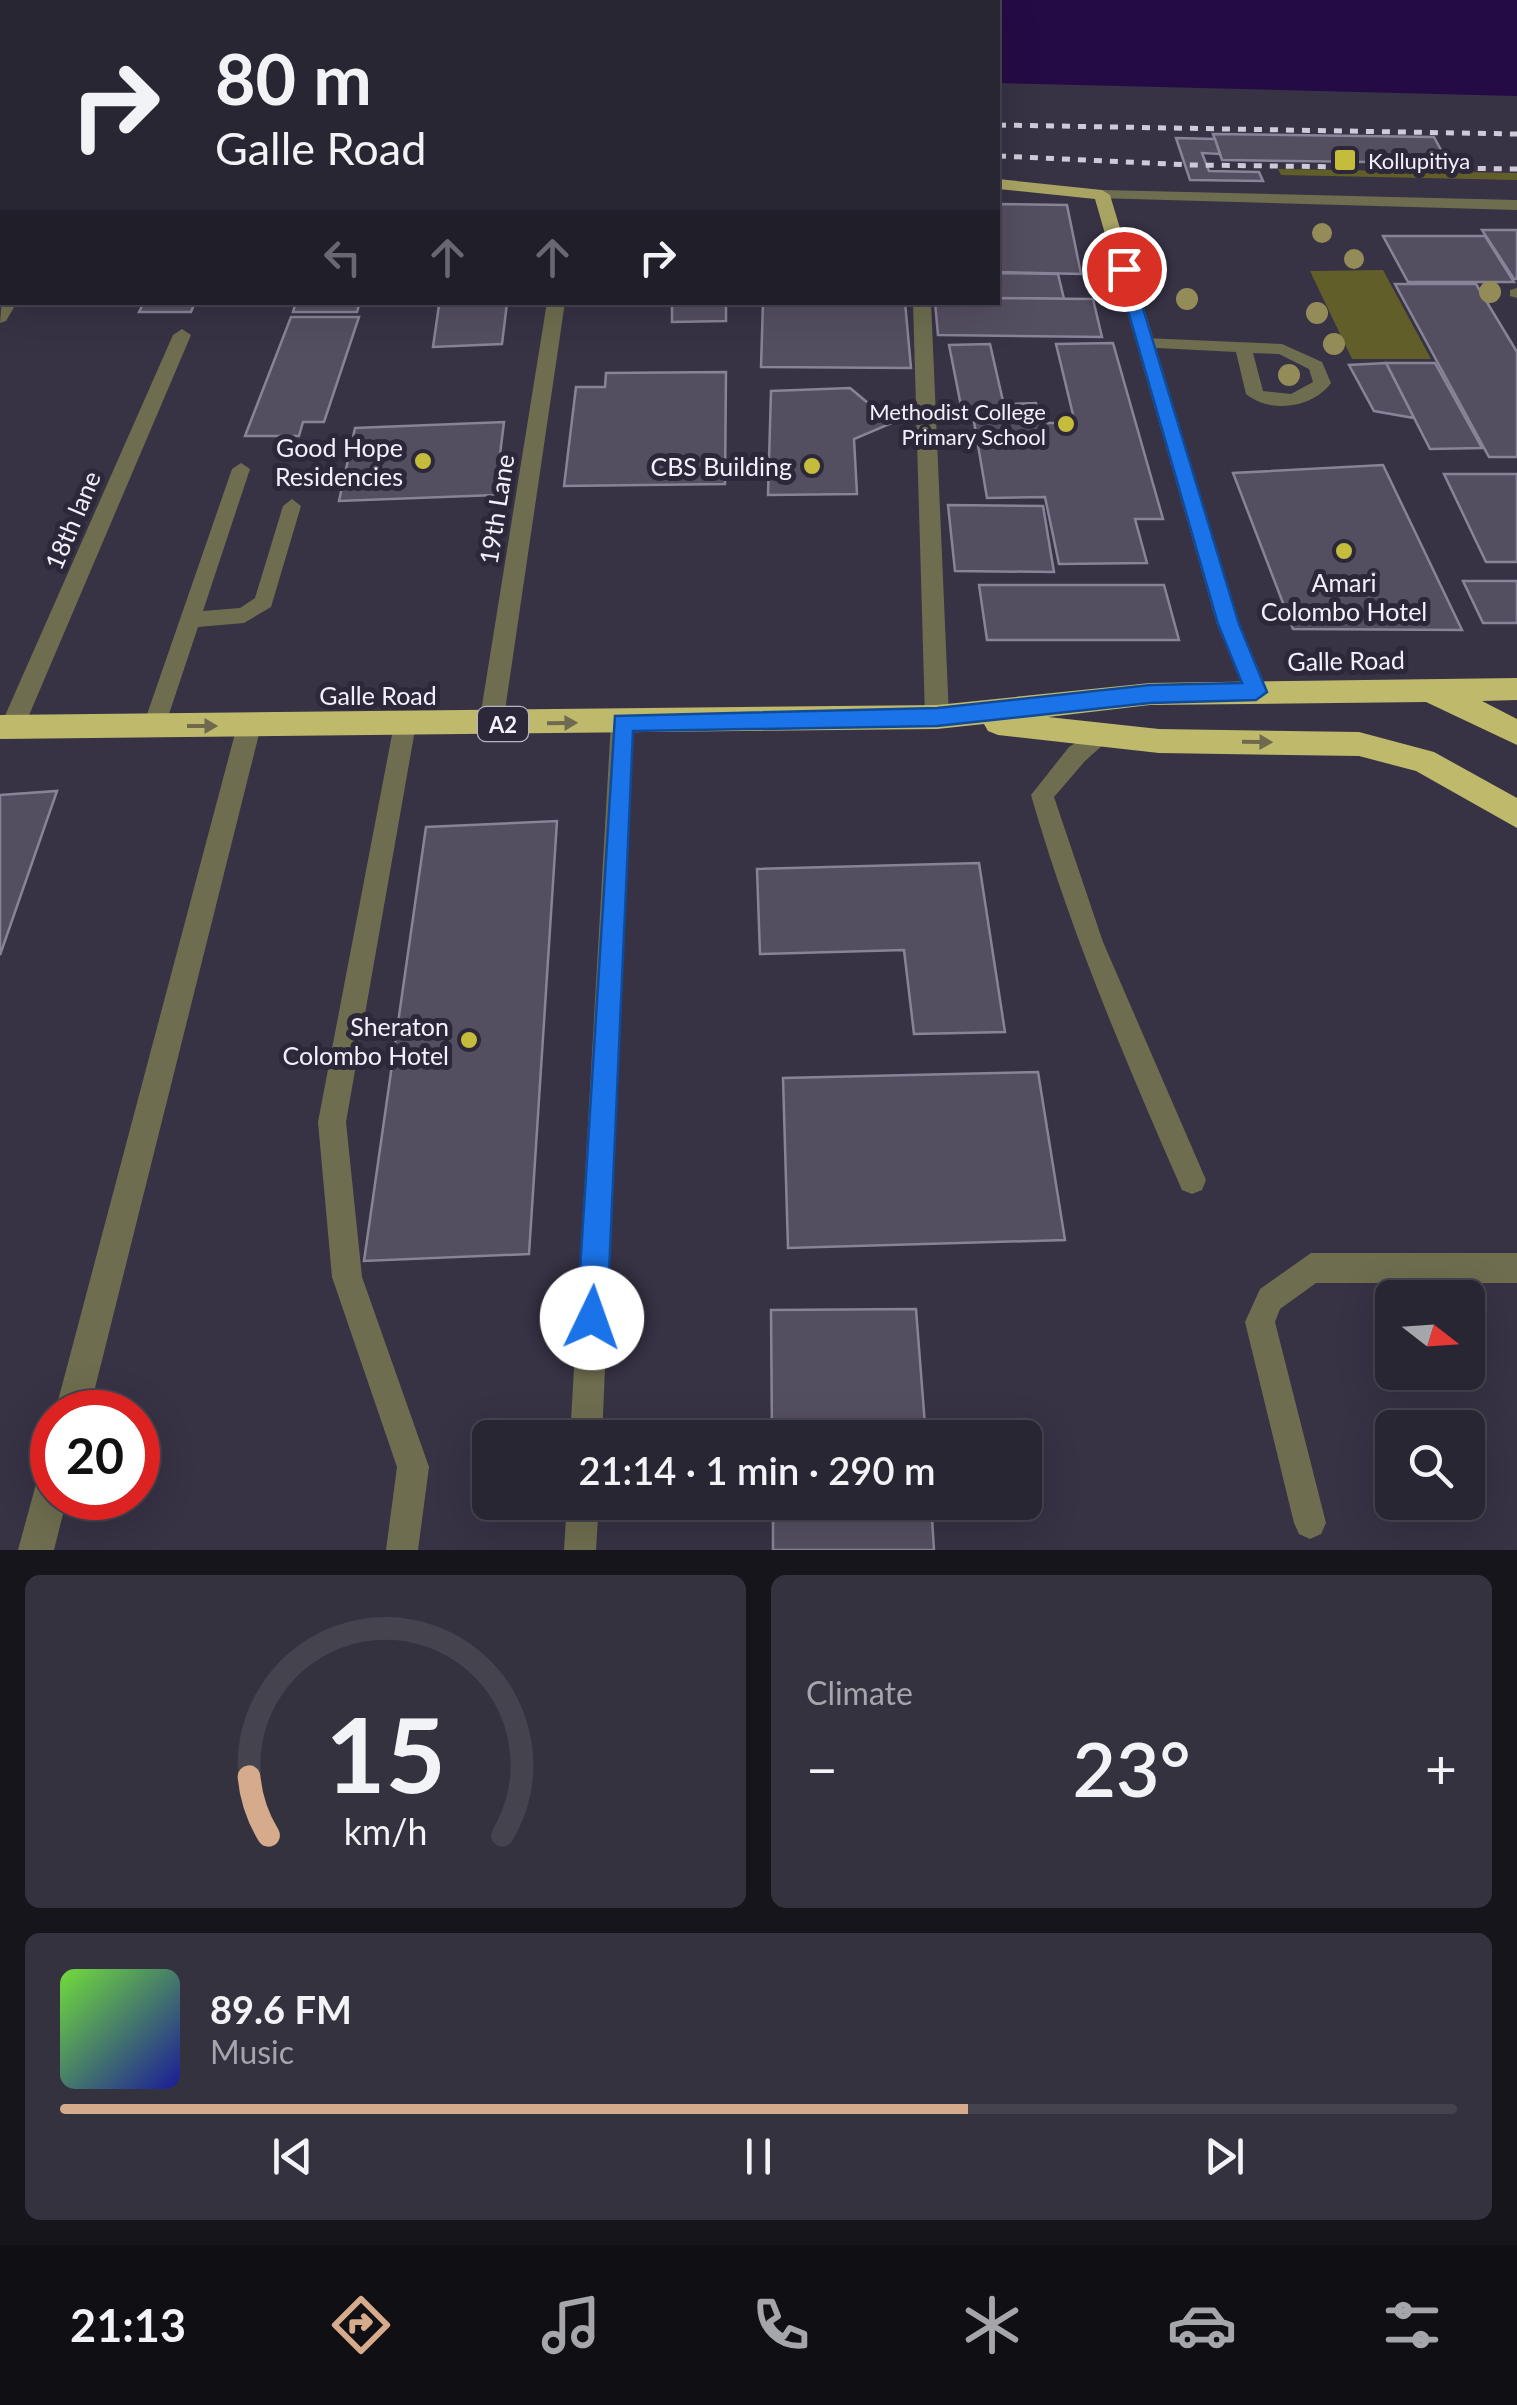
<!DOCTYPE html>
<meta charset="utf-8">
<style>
:root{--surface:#292633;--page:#35323f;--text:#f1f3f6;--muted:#a5a5ac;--line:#45434e;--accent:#d6ab8b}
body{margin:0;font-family:Lato,sans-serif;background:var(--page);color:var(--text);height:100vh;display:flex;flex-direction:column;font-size:38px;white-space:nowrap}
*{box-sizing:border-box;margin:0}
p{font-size:32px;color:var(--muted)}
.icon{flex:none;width:55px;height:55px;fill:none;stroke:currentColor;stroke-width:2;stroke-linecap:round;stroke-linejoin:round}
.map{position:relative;height:1550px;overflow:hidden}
.panel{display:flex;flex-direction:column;gap:25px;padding:25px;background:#17151c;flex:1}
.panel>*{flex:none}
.banner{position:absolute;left:0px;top:0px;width:1000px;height:305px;box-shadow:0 10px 40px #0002,0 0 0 2px var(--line);background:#292633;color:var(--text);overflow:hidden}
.needle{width:65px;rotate:107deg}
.tools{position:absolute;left:1375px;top:1280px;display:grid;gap:20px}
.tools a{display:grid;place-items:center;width:110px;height:110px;border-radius:15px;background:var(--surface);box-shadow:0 10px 40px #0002,0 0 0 2px var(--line);font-size:50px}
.speed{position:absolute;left:30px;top:1390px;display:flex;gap:20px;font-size:50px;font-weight:700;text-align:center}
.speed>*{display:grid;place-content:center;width:130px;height:130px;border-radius:50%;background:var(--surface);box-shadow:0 10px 40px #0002,0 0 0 2px var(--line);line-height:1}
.speed .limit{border:15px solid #d22;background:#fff;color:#111}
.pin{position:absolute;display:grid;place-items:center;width:85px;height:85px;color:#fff;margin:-42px;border:5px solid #fff;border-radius:50%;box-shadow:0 2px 10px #0007}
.me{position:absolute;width:110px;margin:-55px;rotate:3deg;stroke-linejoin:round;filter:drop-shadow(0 0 8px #0008)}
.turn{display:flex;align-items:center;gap:35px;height:210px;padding:0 50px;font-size:45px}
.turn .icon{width:130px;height:130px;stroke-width:2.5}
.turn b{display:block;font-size:70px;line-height:85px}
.lanes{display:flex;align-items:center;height:95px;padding:0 50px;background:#0003;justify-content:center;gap:50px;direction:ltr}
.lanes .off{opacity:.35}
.big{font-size:75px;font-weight:600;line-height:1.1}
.panel .widget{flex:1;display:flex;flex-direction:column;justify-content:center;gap:15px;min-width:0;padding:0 35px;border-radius:15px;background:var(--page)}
.panel .dial{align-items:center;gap:0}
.dial svg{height:260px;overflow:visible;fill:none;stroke:var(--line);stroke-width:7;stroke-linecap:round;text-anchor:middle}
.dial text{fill:var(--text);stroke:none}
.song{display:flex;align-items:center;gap:30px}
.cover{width:120px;height:120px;border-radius:15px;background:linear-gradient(135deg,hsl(100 70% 55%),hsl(240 70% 35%))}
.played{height:10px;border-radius:5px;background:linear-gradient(90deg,var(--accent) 65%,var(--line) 65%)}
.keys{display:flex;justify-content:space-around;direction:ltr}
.heat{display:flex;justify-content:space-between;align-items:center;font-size:55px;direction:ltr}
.panel .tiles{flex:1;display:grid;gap:25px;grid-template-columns:1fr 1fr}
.widget:last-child{grid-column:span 2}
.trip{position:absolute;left:472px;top:1420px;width:570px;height:100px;border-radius:15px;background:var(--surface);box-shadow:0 10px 40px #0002,0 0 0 2px var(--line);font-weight:600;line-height:100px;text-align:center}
.tabs{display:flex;height:160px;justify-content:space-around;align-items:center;background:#100f14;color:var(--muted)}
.tabs .icon{width:70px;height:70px}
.tabs .on{color:var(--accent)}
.tabs b{font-size:45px;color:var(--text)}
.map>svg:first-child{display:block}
.green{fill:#625e2a}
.water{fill:#250b45}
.building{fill:#544e61;stroke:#898398;stroke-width:2.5}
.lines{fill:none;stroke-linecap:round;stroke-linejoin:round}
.lane{fill:#6f6d4f;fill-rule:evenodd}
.street{fill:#6f6d4f;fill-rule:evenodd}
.primary{fill:#a9a463;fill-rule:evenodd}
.highway{fill:#bfb96b;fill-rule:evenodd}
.rail{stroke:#cecad7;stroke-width:5;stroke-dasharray:8 8;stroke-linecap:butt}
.tree{fill:#938c58}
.oneway{fill:#6f6950}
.route{fill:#1a73e8;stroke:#114b97;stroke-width:2.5}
.poi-dot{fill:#c6bc3c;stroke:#2d2839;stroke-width:4}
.labels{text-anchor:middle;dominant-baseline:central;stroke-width:10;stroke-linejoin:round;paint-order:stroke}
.far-poi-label{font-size:22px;fill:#f3effb;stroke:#2d2839;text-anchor:start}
.shield{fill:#2d2839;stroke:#b8b3c1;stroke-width:2.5}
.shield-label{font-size:22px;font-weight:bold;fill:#f3effb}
.poi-label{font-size:25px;fill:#f3effb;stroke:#2d2839;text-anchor:end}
.street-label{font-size:25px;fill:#f3effb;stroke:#2d2839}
</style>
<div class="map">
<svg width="1517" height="1550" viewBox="0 0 1517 1550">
<rect width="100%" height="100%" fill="#373244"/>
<g class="green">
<polygon points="1278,169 1517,173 1517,180 1281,175"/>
<polygon points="1383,270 1431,359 1352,359 1310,271"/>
</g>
<polygon class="water" points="0,0 1517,0 1517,96 998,83 998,2 2,2 0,67"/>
<g class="building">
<polygon points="1213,134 1434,137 1448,163 1222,160"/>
<polygon points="1176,138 1215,139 1220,154 1202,153 1209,171 1259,172 1263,181 1190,180"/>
<polygon points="998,204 1067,205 1081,274 998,272"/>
<polygon points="1482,230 1517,230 1517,279 1514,279"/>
<polygon points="1383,236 1485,236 1514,282 1408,282"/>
<polygon points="998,273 1058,274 1064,299 998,298"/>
<polygon points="1395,284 1476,284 1517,352 1517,457 1489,457"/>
<polygon points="998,298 1093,299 1102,337 938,335 935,302 998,302"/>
<polygon points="144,302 195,302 191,312 139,312"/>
<polygon points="296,302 360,302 357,312 293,312"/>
<polygon points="672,302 726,302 726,321 672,322"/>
<polygon points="763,302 905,302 911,368 761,367"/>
<polygon points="507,303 502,344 433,347 439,305"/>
<polygon points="291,317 359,317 324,422 303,422 299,436 245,436"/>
<polygon points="1113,343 1163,519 1135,519 1147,563 1059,564 1045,497 987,498 974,422 1013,421 1010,404 1036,403 1040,423 1075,423 1056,344"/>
<polygon points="990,344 1005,410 962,411 949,345"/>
<polygon points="1386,363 1435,363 1482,448 1430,449"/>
<polygon points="1386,363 1414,418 1374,411 1349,365"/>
<polygon points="726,372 725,484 564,486 576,387 605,387 606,373"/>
<polygon points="850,388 892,423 854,439 857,494 768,495 771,391"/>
<polygon points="504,422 495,495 339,501 355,428"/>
<polygon points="1383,465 1462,630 1293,629 1233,473"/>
<polygon points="1444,474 1517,474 1517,562 1486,562"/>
<polygon points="948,505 1043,506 1054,572 955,571"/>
<polygon points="1463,581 1517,581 1517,623 1483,623"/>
<polygon points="979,585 1164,585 1179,640 987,640"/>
<polygon points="57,791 0,955 0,795"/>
<polygon points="557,821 529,1254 364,1261 426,827"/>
<polygon points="979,863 1005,1032 914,1034 904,950 760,954 757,869"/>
<polygon points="1038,1072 1065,1240 788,1248 783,1078"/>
<polygon points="916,1309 926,1438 772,1438 771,1310"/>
<polygon points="773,1502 931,1502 934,1550 773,1550"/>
</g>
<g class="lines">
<g class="lane">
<polygon points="1517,288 1517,298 1510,296 1510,290"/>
<path d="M1144,338L1282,344L1322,362L1331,383C1313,408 1270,414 1246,394L1236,352L1138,347V339ZM1253,353L1279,354L1309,369L1313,382L1291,394L1263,391Z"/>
<polygon points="241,463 250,469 203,611 240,608 255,598 283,506 292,499 301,506 271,607 244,623 198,627 165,726 162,732 146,732 143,726 232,469"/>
<polygon points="622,713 630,716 633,722 602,1438 570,1438 611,722 614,716"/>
<polygon points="405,715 413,718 416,724 346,1122 362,1277 429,1467 418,1550 386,1550 397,1467 332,1277 318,1122 394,724 397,718"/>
<path d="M1104,725L1112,728L1115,734L1085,761L1054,797L1103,942L1206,1180L1202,1190L1192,1194L1182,1190C1125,1060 1070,931 1031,795L1069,747Z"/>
<polygon points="1311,1253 1517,1253 1517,1283 1316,1283 1280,1309 1275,1322 1326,1523 1321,1534 1310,1539 1299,1534 1294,1523 1245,1322 1260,1289"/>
<polygon points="567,1502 599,1502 596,1550 564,1550"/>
</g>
<g class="street">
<polygon points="1102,190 1517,200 1517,210 1096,198 1094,195"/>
<polygon points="2,298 2,302 17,302 6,321 0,323"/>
<polygon points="547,302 565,302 503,724 500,731 482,731 479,724"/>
<polygon points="913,302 931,302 949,717 946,724 928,724 925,717"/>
<polygon points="182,329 191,335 24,727 21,734 3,734 0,727 173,335"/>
<polygon points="249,716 258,719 261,726 89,1412 55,1412 237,726 240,719"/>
<polygon points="52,1468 52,1498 67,1498 54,1550 18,1550 39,1473"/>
</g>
<g class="primary">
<rect x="0" y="151" width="2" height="10"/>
<polygon points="998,179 1102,190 1110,195 1239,624 1268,692 1264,699 1248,699 1217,624 1095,199 998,189"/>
</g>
<polygon class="highway" points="1517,678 1517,700 1482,701 1517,719 1517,745 1426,702 1150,705 1048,717 1159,729 1359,732 1434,752 1517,798 1517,828 1416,771 1359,756 1159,753 998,735 988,731 984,724 937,729 0,739 0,715 937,705 1150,683"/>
<g class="rail">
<polyline points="998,125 1517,134"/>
<polyline points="998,156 1192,165 1517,169"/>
</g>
</g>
<g class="tree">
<circle cx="1322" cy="233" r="10"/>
<circle cx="1354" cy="259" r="10"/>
<circle cx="1490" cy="292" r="11"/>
<circle cx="1187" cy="299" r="11"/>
<circle cx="1317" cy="313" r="11"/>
<circle cx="1334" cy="344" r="11"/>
<circle cx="1289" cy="375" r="11"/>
</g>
<defs><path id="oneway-solid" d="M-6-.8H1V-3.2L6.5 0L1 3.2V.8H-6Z" transform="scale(2.5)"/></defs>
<g class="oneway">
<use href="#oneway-solid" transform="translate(562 723) rotate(-1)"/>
<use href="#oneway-solid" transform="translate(202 726)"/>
<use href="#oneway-solid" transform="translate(1257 742) rotate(1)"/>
</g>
<polygon class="route" points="1124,264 1131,269 1239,624 1267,692 1256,700 1150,703 937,726 633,731 607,1318 603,1329 592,1333 581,1329 577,1318 615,716 937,708 1150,685 1242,683 1218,624 1116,269"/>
<g class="poi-dot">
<rect x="1333" y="148" width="24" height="24" rx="5"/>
<circle cx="1066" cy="424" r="10"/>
<circle cx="423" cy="461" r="10"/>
<circle cx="812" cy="466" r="10"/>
<circle cx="1344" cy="551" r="10"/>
<circle cx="469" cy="1040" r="10"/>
</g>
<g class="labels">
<g class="far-poi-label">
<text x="1368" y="160">Kollupitiya</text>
<text x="1046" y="411" text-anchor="end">Methodist College<tspan x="1046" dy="25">Primary School</tspan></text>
</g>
<rect class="shield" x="478" y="707" width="50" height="34" rx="8"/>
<g class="shield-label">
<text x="503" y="724">A2</text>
</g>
<g class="poi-label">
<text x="403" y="447">Good Hope<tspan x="403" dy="29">Residencies</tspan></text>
<text x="792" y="466">CBS Building</text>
<text x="1344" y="582" text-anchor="middle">Amari<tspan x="1344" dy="29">Colombo Hotel</tspan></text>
<text x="449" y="1026">Sheraton<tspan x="449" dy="29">Colombo Hotel</tspan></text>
</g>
<g class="street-label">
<text transform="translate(496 509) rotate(-81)">19th Lane</text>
<text transform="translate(72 520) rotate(-67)">18th lane</text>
<text transform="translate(1346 660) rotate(-1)">Galle Road</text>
<text x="378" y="695">Galle Road</text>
</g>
</g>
</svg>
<div class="tools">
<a><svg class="needle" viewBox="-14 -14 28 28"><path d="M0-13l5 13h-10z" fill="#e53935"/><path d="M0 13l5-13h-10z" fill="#a5a5ac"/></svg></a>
<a><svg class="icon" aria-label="search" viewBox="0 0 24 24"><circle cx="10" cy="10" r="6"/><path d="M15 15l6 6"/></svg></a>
</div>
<div class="speed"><div class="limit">20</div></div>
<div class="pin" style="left:1124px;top:269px;background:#d93025"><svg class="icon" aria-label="arrive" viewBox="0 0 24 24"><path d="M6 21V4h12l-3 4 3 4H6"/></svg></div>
<svg class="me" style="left:592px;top:1318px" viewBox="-20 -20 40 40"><circle r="19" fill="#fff"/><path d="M0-13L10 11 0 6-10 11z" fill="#1a73e8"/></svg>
<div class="trip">21:14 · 1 min · 290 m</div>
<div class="banner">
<div class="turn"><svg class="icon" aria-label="right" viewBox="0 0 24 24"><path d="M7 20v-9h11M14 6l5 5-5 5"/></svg><div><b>80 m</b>Galle Road</div></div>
<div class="lanes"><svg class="icon off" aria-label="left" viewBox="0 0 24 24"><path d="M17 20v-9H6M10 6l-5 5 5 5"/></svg><svg class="icon off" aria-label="ahead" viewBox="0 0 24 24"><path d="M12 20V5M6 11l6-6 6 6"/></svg><svg class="icon off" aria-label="ahead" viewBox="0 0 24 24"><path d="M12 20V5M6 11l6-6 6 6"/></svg><svg class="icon" aria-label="right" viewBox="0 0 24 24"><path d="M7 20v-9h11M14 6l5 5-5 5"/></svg></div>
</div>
</div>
<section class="panel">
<div class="tiles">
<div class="widget dial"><svg viewBox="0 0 100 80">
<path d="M14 69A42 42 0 1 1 86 69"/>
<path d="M14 69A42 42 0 0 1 8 51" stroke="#d6ab8b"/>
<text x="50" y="56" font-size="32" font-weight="700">15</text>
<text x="50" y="72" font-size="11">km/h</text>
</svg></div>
<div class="widget"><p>Climate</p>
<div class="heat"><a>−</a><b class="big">23°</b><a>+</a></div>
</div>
<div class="widget">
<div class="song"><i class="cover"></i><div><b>89.6 FM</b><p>Music</p></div></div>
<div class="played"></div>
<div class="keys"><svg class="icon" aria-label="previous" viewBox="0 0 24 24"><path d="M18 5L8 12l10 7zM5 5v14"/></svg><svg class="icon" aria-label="pause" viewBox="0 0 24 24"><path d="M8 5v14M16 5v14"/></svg><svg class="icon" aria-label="next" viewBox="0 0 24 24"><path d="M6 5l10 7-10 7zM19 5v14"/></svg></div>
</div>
</div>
</section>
<nav class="tabs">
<b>21:13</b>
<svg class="icon on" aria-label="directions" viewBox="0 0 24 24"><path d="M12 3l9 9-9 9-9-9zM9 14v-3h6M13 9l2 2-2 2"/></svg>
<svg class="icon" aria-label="music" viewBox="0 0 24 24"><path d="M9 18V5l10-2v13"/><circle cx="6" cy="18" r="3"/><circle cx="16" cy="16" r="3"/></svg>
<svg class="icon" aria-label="phone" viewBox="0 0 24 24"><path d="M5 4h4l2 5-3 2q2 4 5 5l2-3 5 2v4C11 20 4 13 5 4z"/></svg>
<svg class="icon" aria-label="climate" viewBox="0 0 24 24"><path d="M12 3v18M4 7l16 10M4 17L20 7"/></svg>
<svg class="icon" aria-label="car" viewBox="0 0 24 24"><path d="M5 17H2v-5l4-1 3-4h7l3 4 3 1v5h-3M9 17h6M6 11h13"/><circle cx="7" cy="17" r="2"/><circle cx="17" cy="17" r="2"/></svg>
<svg class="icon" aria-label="filters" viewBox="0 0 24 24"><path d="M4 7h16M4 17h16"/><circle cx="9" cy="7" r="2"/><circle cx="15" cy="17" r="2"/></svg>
</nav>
